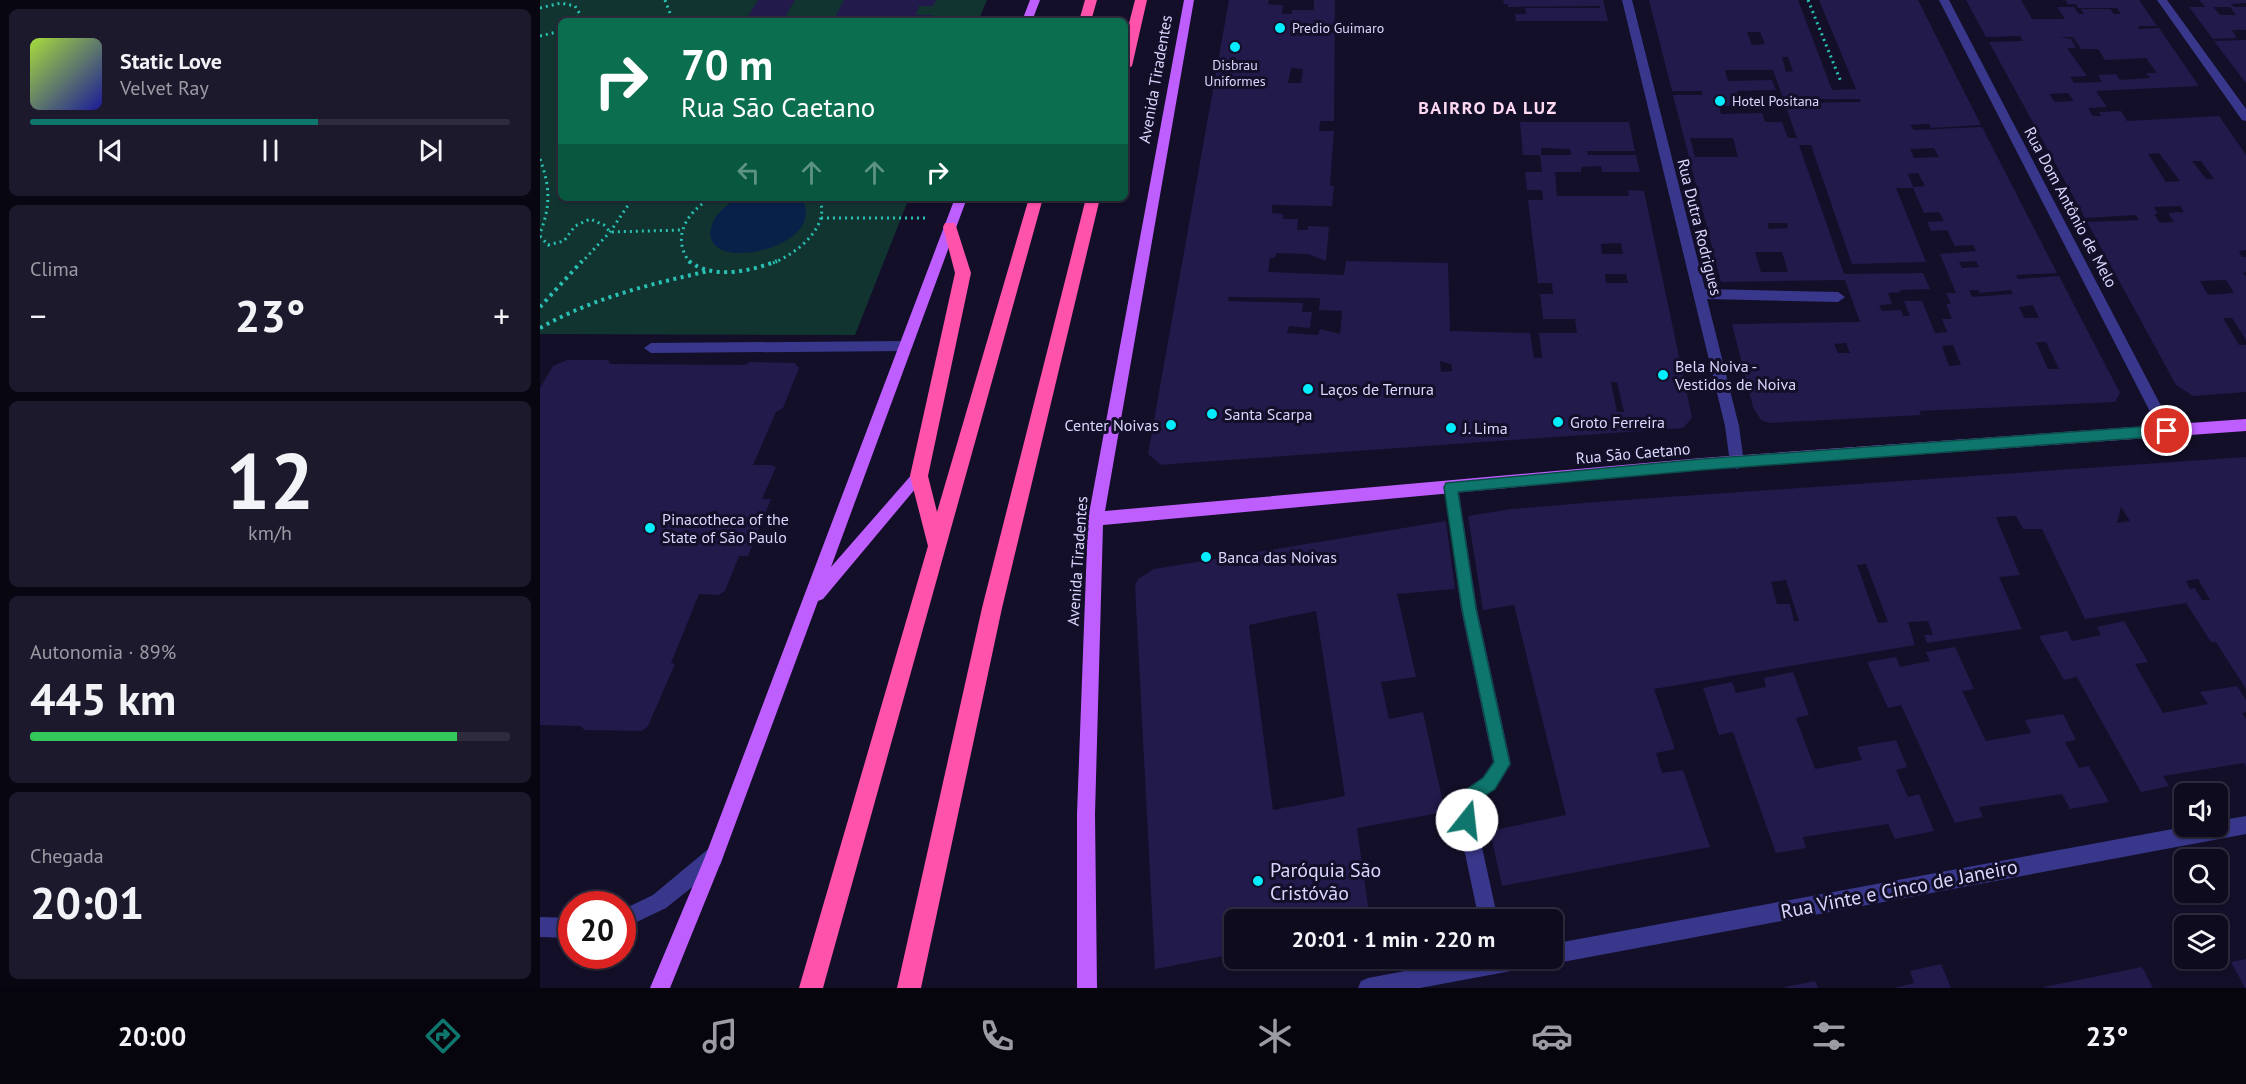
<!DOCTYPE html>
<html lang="pt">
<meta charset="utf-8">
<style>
:root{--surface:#0e0b1f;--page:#1c192c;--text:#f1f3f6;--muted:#9b9ba4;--line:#2e2b3d;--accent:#0f766e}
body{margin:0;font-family:"PT Sans",sans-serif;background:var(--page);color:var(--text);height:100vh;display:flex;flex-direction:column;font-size:22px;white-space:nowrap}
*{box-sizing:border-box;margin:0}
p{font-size:20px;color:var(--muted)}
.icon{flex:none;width:33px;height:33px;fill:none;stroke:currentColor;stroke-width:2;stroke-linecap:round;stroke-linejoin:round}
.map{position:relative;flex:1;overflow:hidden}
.details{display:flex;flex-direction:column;gap:9px;padding:9px;background:#080611;width:540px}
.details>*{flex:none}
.top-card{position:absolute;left:18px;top:18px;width:570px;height:183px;border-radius:9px;box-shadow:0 2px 4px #0004,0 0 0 2px var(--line);background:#0b6e4f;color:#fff;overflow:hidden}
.controls{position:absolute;left:1634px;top:783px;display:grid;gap:12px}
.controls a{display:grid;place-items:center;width:54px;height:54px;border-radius:9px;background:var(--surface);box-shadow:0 2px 4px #0004,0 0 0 2px var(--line);font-size:30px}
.speed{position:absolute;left:18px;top:891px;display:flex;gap:12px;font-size:30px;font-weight:700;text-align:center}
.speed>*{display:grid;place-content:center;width:78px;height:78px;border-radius:50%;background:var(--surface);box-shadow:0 2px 4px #0004,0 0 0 2px var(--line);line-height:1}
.speed .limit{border:9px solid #d22;background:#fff;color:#111}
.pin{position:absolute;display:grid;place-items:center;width:51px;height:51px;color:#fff;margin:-26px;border:3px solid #fff;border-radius:50%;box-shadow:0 2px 6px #0007}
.me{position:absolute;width:66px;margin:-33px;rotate:16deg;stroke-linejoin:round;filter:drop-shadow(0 0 4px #0008)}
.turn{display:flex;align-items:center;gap:21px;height:126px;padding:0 24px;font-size:27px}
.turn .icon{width:78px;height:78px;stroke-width:2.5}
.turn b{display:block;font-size:42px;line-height:51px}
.lanes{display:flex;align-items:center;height:57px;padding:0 24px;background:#0003;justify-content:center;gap:30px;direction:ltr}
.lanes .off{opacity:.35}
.big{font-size:45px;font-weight:800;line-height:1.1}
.details .widget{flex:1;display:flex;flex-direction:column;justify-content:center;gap:9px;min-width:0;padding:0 21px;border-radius:9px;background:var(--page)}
.details .dial{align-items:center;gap:0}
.dial b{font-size:78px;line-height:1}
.song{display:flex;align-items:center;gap:18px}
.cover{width:72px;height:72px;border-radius:9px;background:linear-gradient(135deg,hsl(80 70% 55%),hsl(240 70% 35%))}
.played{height:6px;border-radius:3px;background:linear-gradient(90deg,var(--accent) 60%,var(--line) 60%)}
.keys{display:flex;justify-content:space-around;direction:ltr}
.heat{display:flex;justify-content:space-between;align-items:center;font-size:33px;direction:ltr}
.charge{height:9px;border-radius:4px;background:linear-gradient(90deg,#34c759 89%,var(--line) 0)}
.trip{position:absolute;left:684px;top:909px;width:339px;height:60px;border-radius:9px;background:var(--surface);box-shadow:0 2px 4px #0004,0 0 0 2px var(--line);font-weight:800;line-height:60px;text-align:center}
.menu{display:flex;height:96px;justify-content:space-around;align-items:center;background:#06040c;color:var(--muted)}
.menu .icon{width:42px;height:42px}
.menu .on{color:var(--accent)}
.menu b{font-size:27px;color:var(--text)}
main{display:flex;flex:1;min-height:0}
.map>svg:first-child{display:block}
.green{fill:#113431}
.water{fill:#082149}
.building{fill:#221a4b;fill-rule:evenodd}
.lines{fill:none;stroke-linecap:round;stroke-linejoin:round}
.path-far1{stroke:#29c1b4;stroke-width:3;stroke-dasharray:2 4;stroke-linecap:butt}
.path{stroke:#29c1b4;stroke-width:4;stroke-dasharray:3 4.5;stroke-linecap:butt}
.minor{fill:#38378b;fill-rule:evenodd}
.major{fill:#be5eff;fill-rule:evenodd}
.highway{fill:#ff52aa;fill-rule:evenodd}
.route{fill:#0f766e;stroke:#0a4d48;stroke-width:1.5}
.poi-dot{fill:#03edff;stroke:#130f29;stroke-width:2}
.labels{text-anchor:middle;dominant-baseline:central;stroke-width:6;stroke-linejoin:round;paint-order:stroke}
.far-poi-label{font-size:14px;fill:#dad7ff;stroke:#130f29;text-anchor:start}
.street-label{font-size:16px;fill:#dad7ff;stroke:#130f29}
.poi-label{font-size:16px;fill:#dad7ff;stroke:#130f29;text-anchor:start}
.far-district-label{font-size:18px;font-weight:bold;letter-spacing:1.5px;fill:#ffd9f2;stroke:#130f29}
.near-poi-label{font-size:20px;fill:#dad7ff;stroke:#130f29;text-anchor:start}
.near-street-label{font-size:20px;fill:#dad7ff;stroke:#130f29}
</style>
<main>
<section class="details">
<div class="widget">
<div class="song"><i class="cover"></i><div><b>Static Love</b><p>Velvet Ray</p></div></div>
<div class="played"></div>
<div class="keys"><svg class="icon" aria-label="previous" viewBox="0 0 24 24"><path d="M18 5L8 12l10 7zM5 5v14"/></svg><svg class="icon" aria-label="pause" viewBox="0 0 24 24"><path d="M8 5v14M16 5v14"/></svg><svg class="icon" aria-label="next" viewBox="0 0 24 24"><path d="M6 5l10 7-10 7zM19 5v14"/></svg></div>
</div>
<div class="widget"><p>Clima</p>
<div class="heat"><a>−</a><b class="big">23°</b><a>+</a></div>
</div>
<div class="widget dial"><b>12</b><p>km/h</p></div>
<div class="widget"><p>Autonomia · 89%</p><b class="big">445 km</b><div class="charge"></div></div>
<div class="widget"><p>Chegada</p><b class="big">20:01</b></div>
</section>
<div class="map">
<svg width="1706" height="988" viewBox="0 0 1706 988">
<rect width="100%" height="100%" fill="#130f29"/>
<polygon class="green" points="0,0 447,0 438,21 21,21 21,198 369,198 315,335 0,334"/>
<path class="water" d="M199,198H261C293,247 160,277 171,228C174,214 187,204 199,198Z"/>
<g class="building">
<polygon points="218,0 255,0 243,21 205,21"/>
<polygon points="304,0 396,0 393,6 379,6 376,15 393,15 390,21 293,21"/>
<path d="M689,0H729L728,4L743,5L742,14H752V10H774V0H795L794,121H780L779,131H794L790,185L794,186L792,206L732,205V213L743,214V219H758L757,230H768V226L789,227L786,261L768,254L736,253L735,258H730L728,272L804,275L806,261L908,263L910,331L990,333L994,358H1002L999,333H1037L1035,319H1003L1000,294H1013L1012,283H998L988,200H1003L1002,190H987L985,172H1002L1000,155H1031L1030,149L1001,148V155H983L980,122H1089L1095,151H1047L1048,155H1096L1100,172H1062L1061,166L1041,167V172H1015L1017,196H1089L1088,190L1104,191L1152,418L1143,428L631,464L621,465L608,454ZM751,68L763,69L761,83H748ZM1081,243L1083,254H1062L1061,244ZM1065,274H1086L1088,283H1066ZM689,297L780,298L779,310L802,311L800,334L780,329L778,335L747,333L749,326L770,328L772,312H762L763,303L688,301ZM900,361L911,364L912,371L901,372ZM1071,382H1077L1084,412H1077Z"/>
<polygon points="963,0 1063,0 1068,21 976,21 975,14 986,14 985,8 1060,8 1060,6 968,7 968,4 964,4"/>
<path d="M1109,0H1258L1292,90L1316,89L1279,0H1378L1441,125L1391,128L1389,124L1370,125L1374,130L1442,127L1517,273L1476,275L1478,279L1519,276L1580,393L1575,402L1379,411L1381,415L1229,423L1221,420L1213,407L1192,324L1320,322L1305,280L1181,282L1133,95H1162V91H1132ZM1207,32H1220L1225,44L1212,45ZM1242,57H1248L1253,71L1246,72ZM1185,70H1233L1257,138H1248L1242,122H1225L1222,113L1181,114L1179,106H1228L1225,96H1198L1197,91L1236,90L1232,80L1188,81ZM1255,99H1320L1321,102L1256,103ZM1150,138H1193L1198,157H1155ZM1259,145H1271L1312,264L1386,262L1356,188H1373L1384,213L1399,212L1404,221L1387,222L1391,231L1407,230L1415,246L1433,245L1436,251L1400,254L1416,293H1406L1411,304H1406L1412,319H1402L1407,332L1395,333L1382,301H1364L1370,316H1363L1361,310L1342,311L1339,305L1352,304L1348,293L1361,292L1360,290L1390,289L1383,273L1304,274ZM1394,148L1399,157L1374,158L1370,149ZM1378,173L1385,186L1373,187L1368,174ZM1227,223H1247L1248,228L1229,229ZM1215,252H1242L1248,272H1221ZM1436,261L1439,267L1422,268L1419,262ZM1429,290H1438L1440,293L1471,290L1473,294L1432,297ZM1493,305L1499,318H1484L1479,307ZM1496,342H1506L1519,369H1508ZM1306,343L1310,353H1298L1294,344ZM1413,345L1421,365L1409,366L1402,346Z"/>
<path d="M1426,0H1481L1492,19H1525L1517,7H1534L1539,14H1544L1541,9H1570L1574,14H1581L1577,8H1538L1536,4H1528L1525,0H1599L1617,26H1598L1599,29L1619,28L1659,86L1556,91L1567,107L1548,108L1553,116H1561L1559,112L1581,111L1587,121L1679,116L1706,155V250L1699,251L1702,257H1706V272L1703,273L1706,276V340L1692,318H1683L1699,345H1706V392L1653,396L1636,385L1547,222L1599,220L1596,215L1545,218L1449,42L1483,41L1480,36L1446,37ZM1520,37H1533L1541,49H1558L1565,60L1606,58L1617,73H1606L1610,78L1580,80L1576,74L1558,75L1562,82L1534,83L1530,77L1547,76L1527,48H1536L1531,39ZM1528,93L1534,101L1515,102L1509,94ZM1619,153L1640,181L1626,182L1608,154ZM1652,161H1661L1674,179H1666ZM1640,206L1644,212L1628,213L1634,222L1620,223L1614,214H1618L1614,207ZM1686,280L1694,293L1668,295L1660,281Z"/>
<path d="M1659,0H1706V3L1691,4L1694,7H1706V30H1692L1697,38L1673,39L1649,7H1665ZM1673,7H1690L1696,15H1680Z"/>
<polygon points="1706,40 1706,83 1674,41"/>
<polygon points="27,360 68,360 70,364 205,365 210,362 255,363 259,368 243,408 236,412 213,465 231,465 236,467 222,499 231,499 208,556 199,556 185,591 178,595 159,594 131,663 135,664 108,726 102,731 44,730 41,726 0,725 0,388 13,366"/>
<path d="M1706,457V689L1676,642H1671L1646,603L1545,619L1502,529H1483L1476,516L1456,517L1480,575L1459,577L1482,629L1387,643L1384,635H1393L1388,621L1368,622L1375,645L1114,689L1135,749L1116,753L1122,773L1143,770L1170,847L962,886L950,831L1026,815L974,605L943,610L928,516L971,509L1056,502ZM1581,507L1590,521L1577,523ZM1326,564L1348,622L1338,623L1317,565ZM1658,579L1670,600H1662L1655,588L1650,589L1646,581ZM1246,580L1259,621H1254L1250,604H1237L1231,582Z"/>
<path d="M906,521L915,589L857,594L876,677L841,682L849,719L883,712L905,812L817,828L830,920H694V954L615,969L595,586L598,579L614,569ZM776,611L805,796L733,810L709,625Z"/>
<polygon points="1584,621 1608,662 1595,664 1623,713 1668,704 1660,692 1697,686 1706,700 1706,712 1702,713 1706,719 1706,767 1704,763 1623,776 1629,786 1601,792 1537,677 1524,680 1499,636 1527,631 1532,641 1561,635 1557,627"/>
<polygon points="1415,647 1434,689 1422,691 1446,741 1491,733 1485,720 1523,714 1536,740 1525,742 1539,768 1549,766 1569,802 1530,809 1522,794 1439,807 1443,817 1415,823 1361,705 1348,708 1327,662 1356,657 1360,667 1390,661 1386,652"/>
<polygon points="1253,672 1269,715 1256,718 1275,769 1322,760 1317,747 1356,740 1367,767 1356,770 1368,797 1379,794 1394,831 1355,839 1348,824 1263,837 1266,848 1236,853 1193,732 1179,735 1163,688 1192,682 1196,693 1226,687 1224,678"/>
<polygon points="1706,959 1706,988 1705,988 1691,962"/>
<polygon points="1401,964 1411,988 1354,988 1374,983 1370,971"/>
<polygon points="1602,967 1613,988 1504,988 1504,987"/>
<polygon points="1275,981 1278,988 1245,988 1245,987"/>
</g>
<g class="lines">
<g class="path-far1">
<polyline points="125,0 133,21"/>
<polyline points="1268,0 1301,82"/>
<polyline points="0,8 21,3 35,6 40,14 36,21"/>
<polyline points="0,36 21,31"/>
<path d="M0,159C10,186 11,206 0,233"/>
<polyline points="281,218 388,218"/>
<polyline points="0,236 8,245 24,241 35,226 50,219 64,225 70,232 142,230"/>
<polyline points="41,263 70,232 93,198"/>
<path d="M150,263C131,237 146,214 170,198"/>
<path d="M233,263C256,254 292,226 279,198"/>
</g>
<g class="path">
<path d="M149,261C173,280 211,271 237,261"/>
<polyline points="0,307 42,261"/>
<path d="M0,328C53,298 110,284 169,271"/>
</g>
<g class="minor">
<polygon points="1082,0 1092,0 1165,289 1298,292 1305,297 1298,302 1167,299 1199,426 1204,463 1202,467 1197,469 1192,467 1190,463 1185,426"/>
<polygon points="1399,0 1409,0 1632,427 1634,431 1632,435 1622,435"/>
<polygon points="1617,0 1627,0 1706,109 1706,121 1702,120"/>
<polygon points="366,341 373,346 366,351 111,353 104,348 111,343"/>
<polygon points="911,481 916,482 918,487 937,609 971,764 955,789 938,802 936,820 958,920 939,920 918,820 924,791 943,777 953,762 921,609 904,487 906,482"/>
<polygon points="1706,816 1706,834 1012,964 1004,958 1012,958 1012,944 1649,826 1677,826 1677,821"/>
<polygon points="174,848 181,850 183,857 181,864 126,908 82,929 82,910 113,895 167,850"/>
<polygon points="0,917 32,918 32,938 0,937"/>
<polygon points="933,958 996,958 994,965 987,968 880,988 818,988 821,981 828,978"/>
</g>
<g class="major">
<polygon points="490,0 500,0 492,21 482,21"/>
<polygon points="644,0 654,0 565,511 1162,458 1706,419 1706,431 1162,470 563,525 555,814 557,988 537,988 537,814 548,519"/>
<polygon points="415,198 427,198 291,567 374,472 379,470 384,472 386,476 283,599 278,601 183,857 130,988 110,988 165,857"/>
</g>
<g class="highway">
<polygon points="545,0 557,0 551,21 539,21"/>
<polygon points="595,0 607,0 592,66 585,70 585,39"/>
<polygon points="489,198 503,198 283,988 259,988 388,546 370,476 415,273 403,227 405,223 415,223 431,273 388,476 397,512"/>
<polygon points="546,198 560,198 462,608 381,988 357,988 442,608"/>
</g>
</g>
<polygon class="route" points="1627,425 1634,431 1627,436 1162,470 918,492 936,609 970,764 955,789 937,801 933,826 927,829 921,826 919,820 924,791 943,778 954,762 922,609 904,487 906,483 1162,459"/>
<g class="poi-dot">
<circle cx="740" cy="28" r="6"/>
<circle cx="695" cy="47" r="6"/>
<circle cx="1180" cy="101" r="6"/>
<circle cx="1123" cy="375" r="6"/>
<circle cx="768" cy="389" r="6"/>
<circle cx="672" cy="414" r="6"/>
<circle cx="1018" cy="422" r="6"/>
<circle cx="631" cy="425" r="6"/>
<circle cx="911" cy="428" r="6"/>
<circle cx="110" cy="528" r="6"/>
<circle cx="666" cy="557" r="6"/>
<circle cx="718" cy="881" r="6"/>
</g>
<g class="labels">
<g class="far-poi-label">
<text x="752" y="28">Predio Guimaro</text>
<text x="695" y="65" text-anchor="middle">Disbrau<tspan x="695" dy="16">Uniformes</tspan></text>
<text x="1192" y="101">Hotel Positana</text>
</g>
<g class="street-label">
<text transform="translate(615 79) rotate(-80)">Avenida Tiradentes</text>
<text transform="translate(1531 207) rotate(62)">Rua Dom Antônio de Melo</text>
<text transform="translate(1160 227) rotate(76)">Rua Dutra Rodrigues</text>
<text transform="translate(1093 453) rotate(-5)">Rua São Caetano</text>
<text transform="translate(537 561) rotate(-86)">Avenida Tiradentes</text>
</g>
<g class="poi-label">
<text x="1135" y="366">Bela Noiva -<tspan x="1135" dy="18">Vestidos de Noiva</tspan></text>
<text x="780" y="389">Laços de Ternura</text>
<text x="684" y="414">Santa Scarpa</text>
<text x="1030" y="422">Groto Ferreira</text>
<text x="619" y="425" text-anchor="end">Center Noivas</text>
<text x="923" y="428">J. Lima</text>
<text x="122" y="519">Pinacotheca of the<tspan x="122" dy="18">State of São Paulo</tspan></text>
<text x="678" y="557">Banca das Noivas</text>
</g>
<g class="far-district-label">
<text x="948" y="107">BAIRRO DA LUZ</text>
</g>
<g class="near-poi-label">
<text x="730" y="870">Paróquia São<tspan x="730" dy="23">Cristóvão</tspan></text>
</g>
<g class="near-street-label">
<text transform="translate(1359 889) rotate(-11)">Rua Vinte e Cinco de Janeiro</text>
</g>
</g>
</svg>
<div class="controls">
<a><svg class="icon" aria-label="sound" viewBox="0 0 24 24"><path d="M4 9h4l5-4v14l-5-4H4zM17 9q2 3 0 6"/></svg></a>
<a><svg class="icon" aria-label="search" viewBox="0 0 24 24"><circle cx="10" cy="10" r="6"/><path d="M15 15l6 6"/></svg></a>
<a><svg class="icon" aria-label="layers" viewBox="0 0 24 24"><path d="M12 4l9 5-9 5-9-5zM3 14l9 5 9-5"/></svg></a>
</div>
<div class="speed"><div class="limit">20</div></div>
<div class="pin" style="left:1627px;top:431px;background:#d93025"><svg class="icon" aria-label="arrive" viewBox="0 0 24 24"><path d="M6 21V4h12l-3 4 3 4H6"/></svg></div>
<svg class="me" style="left:927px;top:820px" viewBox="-20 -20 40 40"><circle r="19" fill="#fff"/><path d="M0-13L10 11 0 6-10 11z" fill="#0f766e"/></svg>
<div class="trip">20:01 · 1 min · 220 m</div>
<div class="top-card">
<div class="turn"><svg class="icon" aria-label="right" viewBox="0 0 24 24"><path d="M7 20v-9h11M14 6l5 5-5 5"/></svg><div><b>70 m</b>Rua São Caetano</div></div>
<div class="lanes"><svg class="icon off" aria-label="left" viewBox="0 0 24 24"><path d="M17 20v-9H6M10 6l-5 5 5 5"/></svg><svg class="icon off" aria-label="ahead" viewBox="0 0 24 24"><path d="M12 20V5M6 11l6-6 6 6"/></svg><svg class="icon off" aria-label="ahead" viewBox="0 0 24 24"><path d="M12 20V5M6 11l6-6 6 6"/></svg><svg class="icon" aria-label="right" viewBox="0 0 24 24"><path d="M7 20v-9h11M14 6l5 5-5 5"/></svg></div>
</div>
</div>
</main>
<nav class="menu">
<b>20:00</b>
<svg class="icon on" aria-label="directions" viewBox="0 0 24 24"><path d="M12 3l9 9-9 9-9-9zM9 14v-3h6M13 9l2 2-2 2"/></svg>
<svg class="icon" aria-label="music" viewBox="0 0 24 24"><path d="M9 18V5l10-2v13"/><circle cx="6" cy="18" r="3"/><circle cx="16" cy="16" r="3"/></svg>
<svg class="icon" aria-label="phone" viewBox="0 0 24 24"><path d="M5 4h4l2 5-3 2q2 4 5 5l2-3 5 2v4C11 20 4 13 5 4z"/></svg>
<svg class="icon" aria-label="climate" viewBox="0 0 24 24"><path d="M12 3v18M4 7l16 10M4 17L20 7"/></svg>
<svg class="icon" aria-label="car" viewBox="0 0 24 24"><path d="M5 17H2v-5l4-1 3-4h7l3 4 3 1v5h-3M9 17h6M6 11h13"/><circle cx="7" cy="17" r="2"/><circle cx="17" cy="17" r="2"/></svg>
<svg class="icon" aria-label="filters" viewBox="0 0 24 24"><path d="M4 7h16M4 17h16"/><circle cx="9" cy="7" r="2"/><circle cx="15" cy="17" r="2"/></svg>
<b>23°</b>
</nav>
